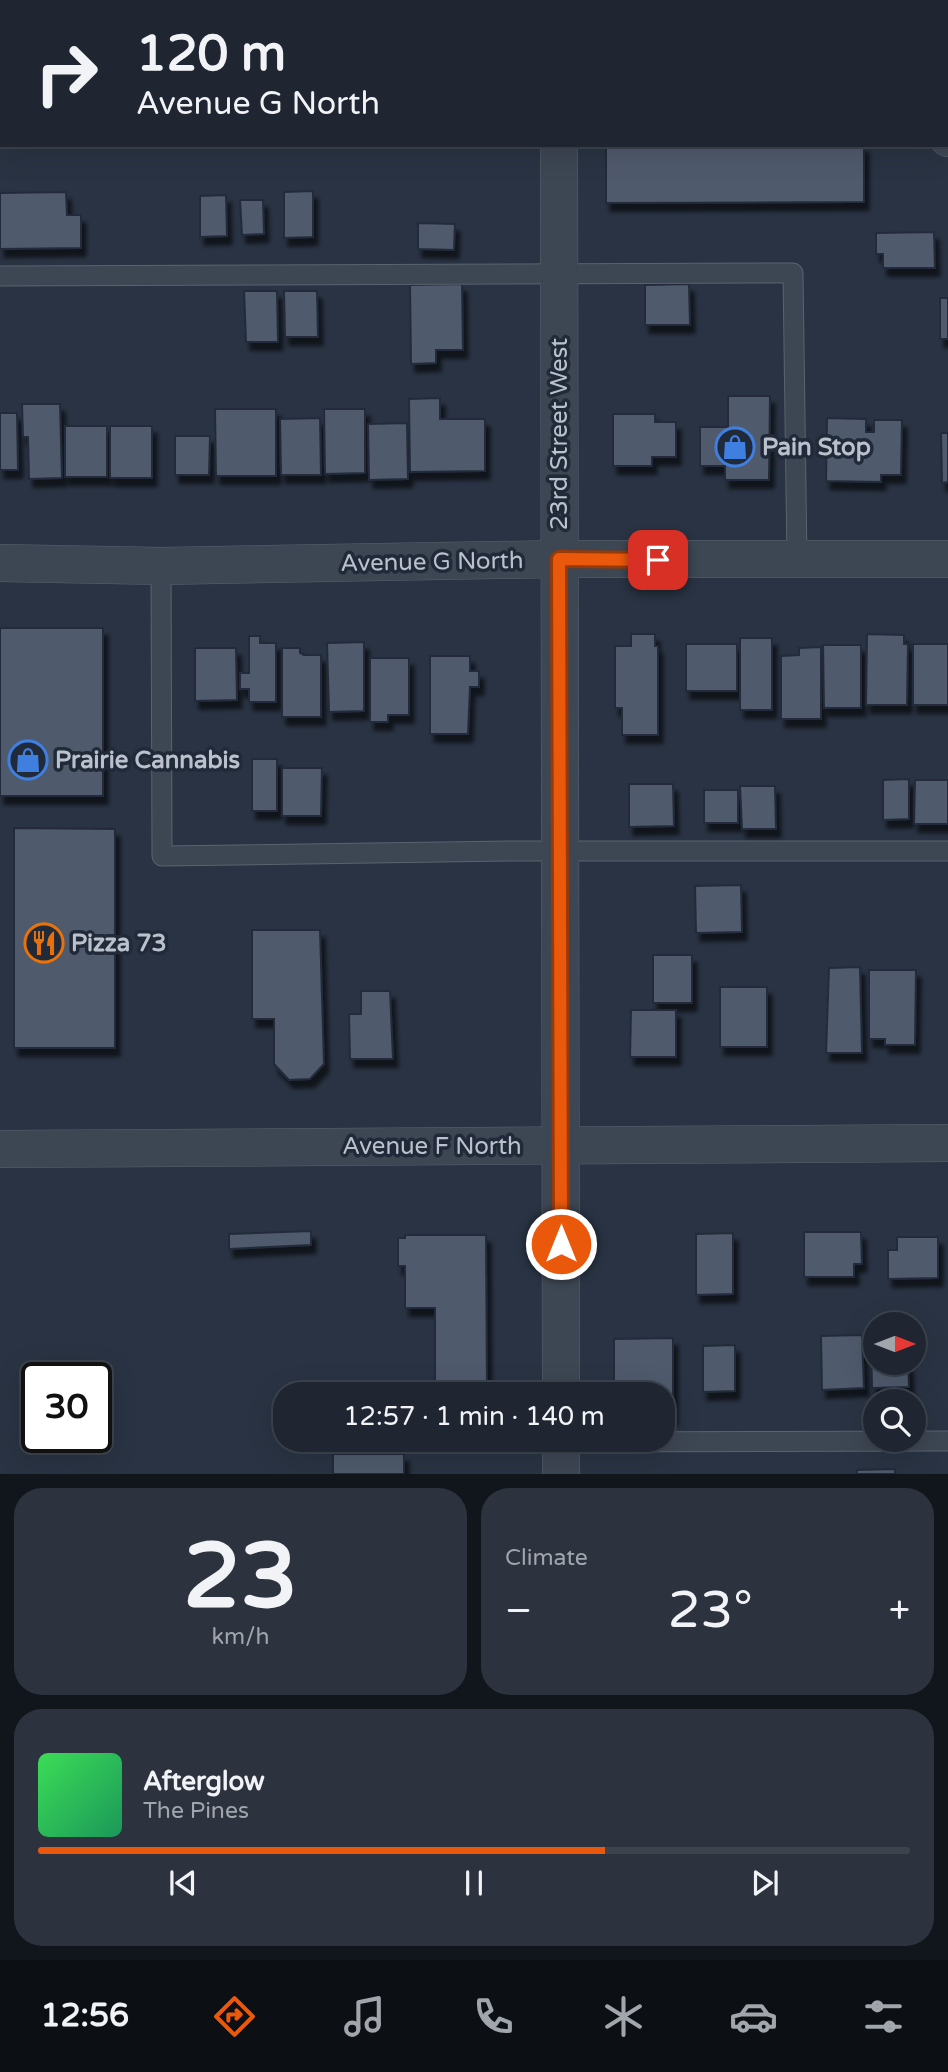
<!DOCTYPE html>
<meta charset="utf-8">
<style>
:root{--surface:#1f2632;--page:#2c323e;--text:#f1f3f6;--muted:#a1a5ac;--line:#3c434d;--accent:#ea580c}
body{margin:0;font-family:"Varela Round",sans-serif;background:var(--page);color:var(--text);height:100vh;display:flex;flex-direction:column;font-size:26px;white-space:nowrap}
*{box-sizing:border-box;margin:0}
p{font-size:23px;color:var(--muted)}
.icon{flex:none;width:38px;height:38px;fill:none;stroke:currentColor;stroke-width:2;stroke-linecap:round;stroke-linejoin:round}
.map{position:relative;height:1474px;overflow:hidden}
.panel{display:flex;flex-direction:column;gap:14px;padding:14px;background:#11151c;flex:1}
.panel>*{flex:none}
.top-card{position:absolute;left:0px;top:0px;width:948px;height:147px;box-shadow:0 7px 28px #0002,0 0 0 2px var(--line);background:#1f2632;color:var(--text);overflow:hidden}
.needle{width:46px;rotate:90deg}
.tools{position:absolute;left:863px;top:1312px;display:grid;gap:14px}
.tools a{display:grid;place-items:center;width:63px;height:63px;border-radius:50%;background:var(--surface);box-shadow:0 7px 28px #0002,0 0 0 2px var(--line);font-size:35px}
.speed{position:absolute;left:21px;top:1362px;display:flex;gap:14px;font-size:35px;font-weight:700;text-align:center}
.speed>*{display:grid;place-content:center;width:91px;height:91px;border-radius:50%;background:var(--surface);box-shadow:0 7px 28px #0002,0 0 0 2px var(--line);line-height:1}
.speed .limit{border:4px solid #111;border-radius:10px;background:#fff;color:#111}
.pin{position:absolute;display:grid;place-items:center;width:60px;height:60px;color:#fff;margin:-30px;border-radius:14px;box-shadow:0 4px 10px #0006}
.me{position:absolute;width:77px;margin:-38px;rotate:0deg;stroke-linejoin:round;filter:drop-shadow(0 0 5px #0008)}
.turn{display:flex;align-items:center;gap:24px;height:147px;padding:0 21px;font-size:32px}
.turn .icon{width:91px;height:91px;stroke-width:2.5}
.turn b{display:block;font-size:49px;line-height:60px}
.big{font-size:52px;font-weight:600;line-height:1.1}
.panel .tile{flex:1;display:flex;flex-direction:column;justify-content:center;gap:10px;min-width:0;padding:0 24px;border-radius:28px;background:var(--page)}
.panel .dial{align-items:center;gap:0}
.dial b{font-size:91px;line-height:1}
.song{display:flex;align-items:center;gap:21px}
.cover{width:84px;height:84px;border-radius:10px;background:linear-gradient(135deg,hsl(130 70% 55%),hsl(150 70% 35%))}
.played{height:7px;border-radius:4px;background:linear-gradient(90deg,var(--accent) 65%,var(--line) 65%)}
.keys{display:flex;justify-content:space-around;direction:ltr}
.heat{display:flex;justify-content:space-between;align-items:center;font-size:38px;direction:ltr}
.panel .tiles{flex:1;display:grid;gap:14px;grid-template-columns:1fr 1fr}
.tile:last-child{grid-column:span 2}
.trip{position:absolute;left:273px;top:1382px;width:402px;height:70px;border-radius:28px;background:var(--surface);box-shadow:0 7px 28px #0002,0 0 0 2px var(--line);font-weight:600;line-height:70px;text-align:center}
.tab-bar{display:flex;height:112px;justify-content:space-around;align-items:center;background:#0c0f14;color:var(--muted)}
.tab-bar .icon{width:49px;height:49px}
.tab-bar .active{color:var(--accent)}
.tab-bar b{font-size:32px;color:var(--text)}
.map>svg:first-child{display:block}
.building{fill:#4f5a6c;stroke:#232c3a;stroke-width:2;filter:url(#shadow)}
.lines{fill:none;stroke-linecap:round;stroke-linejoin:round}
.lane-casing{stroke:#5b6370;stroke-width:21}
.street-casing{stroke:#5b6370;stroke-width:38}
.lane{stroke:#3d4653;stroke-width:19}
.street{stroke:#3d4653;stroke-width:37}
.route-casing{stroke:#983908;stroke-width:18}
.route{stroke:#ea580c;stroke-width:12}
.labels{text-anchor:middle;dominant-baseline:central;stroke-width:7;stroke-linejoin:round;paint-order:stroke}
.street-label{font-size:24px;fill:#bac1cd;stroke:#212a39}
.poi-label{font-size:24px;font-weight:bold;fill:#bac1cd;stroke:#212a39;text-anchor:start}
</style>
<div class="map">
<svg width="948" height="1474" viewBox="0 0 948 1474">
<defs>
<filter id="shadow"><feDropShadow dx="4.5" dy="8" stdDeviation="2" flood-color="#0009"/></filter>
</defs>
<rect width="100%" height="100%" fill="#293343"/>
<g class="building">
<rect x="0" y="73" width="2" height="49"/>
<polygon points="606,145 864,145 864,202 606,203"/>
<polygon points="313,191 313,237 284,238 284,192"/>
<polygon points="66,192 67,215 81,215 81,248 0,249 0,193"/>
<polygon points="226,195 227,236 200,237 200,196"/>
<polygon points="240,200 263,200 264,234 242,235"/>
<polygon points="418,223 455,224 454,250 418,249"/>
<polygon points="934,232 935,268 883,268 883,254 876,254 876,233"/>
<polygon points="462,284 463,350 436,350 436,363 411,364 410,285"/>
<polygon points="689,284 690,325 645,325 645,285"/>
<polygon points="244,291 277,291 278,342 246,342"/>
<polygon points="284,291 317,291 318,337 285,337"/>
<rect x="940" y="298" width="8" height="41"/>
<polygon points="728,396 770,396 769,480 725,480 725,466 700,466 700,427 728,427"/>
<polygon points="440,398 440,419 485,419 485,471 410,472 409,399"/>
<polygon points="22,404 60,404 62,478 29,479 28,437 23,437"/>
<polygon points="215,409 276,409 276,476 216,476"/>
<polygon points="324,409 365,409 365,473 325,474"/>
<polygon points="0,413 17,413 18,470 0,470"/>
<polygon points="613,414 655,414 655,422 676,422 676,457 652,457 652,466 613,466"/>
<polygon points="320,418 321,475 281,475 280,419"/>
<polygon points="827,418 866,419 866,432 874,432 874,420 902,420 901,475 881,475 881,482 826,481"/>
<polygon points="407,423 408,479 369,480 368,424"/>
<rect x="65" y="426" width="42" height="51"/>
<rect x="110" y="426" width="42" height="52"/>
<polygon points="941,433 948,433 948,482 942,483"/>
<polygon points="175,436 210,436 209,475 175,475"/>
<rect x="0" y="628" width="103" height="168"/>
<polygon points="631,634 655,634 655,646 658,646 658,735 622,735 622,708 615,708 615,646 631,646"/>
<polygon points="867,634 904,635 904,644 908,644 907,705 866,705"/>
<polygon points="249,636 260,636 260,643 276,643 276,702 249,702 249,689 240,689 240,673 249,673"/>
<rect x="740" y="638" width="32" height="72"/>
<polygon points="364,642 364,711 329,712 327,643"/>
<rect x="686" y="644" width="51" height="47"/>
<rect x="913" y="644" width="35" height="61"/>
<polygon points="823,645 861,645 861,708 824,708"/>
<polygon points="821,647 821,719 781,719 781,656 799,655 799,648"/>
<polygon points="195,648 236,648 237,700 195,701"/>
<polygon points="282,648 300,648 300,653 304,655 321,655 321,717 282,717"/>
<polygon points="430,656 470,656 470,671 479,671 479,687 470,687 468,734 430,734"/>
<polygon points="370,658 409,658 409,715 388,715 388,722 370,722"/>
<rect x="252" y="759" width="25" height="52"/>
<polygon points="282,768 322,768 321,816 282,816"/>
<polygon points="909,779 909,819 883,820 883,780"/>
<polygon points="915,780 948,780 948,824 914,824"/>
<polygon points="629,784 673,784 674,826 629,827"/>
<polygon points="740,786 775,786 776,829 742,829"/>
<rect x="704" y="790" width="34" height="33"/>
<polygon points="14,828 115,829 115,1048 14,1048"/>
<polygon points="741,885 742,932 696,933 695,886"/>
<polygon points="252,930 320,930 324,1064 310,1079 289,1080 274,1064 274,1019 252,1019"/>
<rect x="653" y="955" width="39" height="48"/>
<polygon points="860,967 862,1053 826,1053 829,968"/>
<polygon points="869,970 916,970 915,1045 885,1045 885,1039 869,1039"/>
<rect x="720" y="987" width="47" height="60"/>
<polygon points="361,991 390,991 393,1059 350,1059 349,1014 361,1014"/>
<polygon points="631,1010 676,1010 676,1057 630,1057"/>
<polygon points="311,1231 311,1245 229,1249 229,1234"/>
<polygon points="804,1232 861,1232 862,1264 854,1264 854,1277 804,1277"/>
<polygon points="733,1233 733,1294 696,1295 696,1234"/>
<polygon points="405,1235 486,1235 487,1395 435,1395 435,1308 405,1308 405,1266 398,1266 398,1238 405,1238"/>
<polygon points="897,1237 938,1237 938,1278 888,1279 888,1250 897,1250"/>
<polygon points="862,1335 864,1388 822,1390 821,1336"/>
<polygon points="673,1338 673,1417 663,1417 663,1395 614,1395 614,1339"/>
<polygon points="871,1341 875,1341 875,1363 908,1363 909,1387 872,1388"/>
<polygon points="735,1345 735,1391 703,1392 703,1346"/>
<rect x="333" y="1454" width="71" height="20"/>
<polygon points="895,1469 895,1474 857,1474 857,1470"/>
</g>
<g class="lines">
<g class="lane-casing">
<g id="lane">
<polyline points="0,276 793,273 797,561"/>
<polyline points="161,566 162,856 508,851 948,851"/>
<polyline points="561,1442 948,1441"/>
</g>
</g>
<g class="street-casing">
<g id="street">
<polyline points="558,0 558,2"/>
<polyline points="854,0 855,2"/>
<polyline points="947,136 948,138"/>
<polyline points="559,145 561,1395"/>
<polyline points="0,563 161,566 559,559 948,559"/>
<polyline points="0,1149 948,1143"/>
<polyline points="561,1440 561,1474"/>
</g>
</g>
<use href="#lane" class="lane"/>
<use href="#street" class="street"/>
</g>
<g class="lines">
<g class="route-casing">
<polyline id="route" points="561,1244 559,559 658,560"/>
</g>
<use href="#route" class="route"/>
</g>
<defs>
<g id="shop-ring" transform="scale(2.0125)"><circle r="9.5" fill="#212a39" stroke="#3f7fe0" stroke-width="1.5"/><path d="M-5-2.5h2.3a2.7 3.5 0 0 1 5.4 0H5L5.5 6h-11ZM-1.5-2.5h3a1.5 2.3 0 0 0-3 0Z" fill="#3f7fe0"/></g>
<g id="restaurant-ring" transform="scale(2.0125)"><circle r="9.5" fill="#212a39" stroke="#e8710a" stroke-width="1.5"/><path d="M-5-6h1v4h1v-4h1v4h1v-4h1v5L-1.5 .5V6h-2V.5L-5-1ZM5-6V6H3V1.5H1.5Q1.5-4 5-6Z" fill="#e8710a"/></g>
</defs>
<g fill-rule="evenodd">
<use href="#shop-ring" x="735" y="447"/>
<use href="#shop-ring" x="28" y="760"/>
<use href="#restaurant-ring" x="44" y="943"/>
</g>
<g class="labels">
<g class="street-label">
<text transform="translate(559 434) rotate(-90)">23rd Street West</text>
<text transform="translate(432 562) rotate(-1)">Avenue G North</text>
<text x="432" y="1146">Avenue F North</text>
</g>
<g class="poi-label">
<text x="762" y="447">Pain Stop</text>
<text x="55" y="760">Prairie Cannabis</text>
<text x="71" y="943">Pizza 73</text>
</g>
</g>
</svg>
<div class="tools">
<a><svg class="needle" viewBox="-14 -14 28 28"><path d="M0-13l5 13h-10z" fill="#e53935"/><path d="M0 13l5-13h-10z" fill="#a1a5ac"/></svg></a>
<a><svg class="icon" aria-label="search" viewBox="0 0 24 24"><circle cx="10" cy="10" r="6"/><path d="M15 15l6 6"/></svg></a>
</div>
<div class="speed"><div class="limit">30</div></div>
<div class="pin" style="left:658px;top:560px;background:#d93025"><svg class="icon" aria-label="arrive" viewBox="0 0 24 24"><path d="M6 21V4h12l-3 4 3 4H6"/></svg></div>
<svg class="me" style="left:561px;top:1244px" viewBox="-20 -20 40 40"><circle r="17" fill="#ea580c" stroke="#fff" stroke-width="3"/><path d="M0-11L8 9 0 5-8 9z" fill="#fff"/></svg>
<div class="trip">12:57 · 1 min · 140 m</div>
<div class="top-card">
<div class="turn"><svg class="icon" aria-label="right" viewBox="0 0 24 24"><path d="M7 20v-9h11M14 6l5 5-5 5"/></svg><div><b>120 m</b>Avenue G North</div></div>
</div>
</div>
<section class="panel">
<div class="tiles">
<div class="tile dial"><b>23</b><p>km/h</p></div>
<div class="tile"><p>Climate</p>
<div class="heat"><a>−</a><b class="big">23°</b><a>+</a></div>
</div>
<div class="tile">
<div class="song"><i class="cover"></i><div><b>Afterglow</b><p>The Pines</p></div></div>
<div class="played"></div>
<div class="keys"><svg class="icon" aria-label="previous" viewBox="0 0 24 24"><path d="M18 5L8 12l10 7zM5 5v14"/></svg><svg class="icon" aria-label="pause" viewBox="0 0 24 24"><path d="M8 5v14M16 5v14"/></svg><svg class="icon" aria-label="next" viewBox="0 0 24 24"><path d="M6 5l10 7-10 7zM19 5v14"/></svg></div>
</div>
</div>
</section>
<nav class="tab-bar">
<b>12:56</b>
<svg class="icon active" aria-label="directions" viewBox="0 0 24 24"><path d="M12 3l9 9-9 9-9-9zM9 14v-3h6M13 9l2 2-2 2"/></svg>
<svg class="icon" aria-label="music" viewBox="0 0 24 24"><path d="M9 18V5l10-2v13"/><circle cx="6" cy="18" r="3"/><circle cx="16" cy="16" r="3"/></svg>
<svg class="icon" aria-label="phone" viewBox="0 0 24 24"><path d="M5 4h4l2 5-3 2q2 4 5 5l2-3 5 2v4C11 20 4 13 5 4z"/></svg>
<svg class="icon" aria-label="climate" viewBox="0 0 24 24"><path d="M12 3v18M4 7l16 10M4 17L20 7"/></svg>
<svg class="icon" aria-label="car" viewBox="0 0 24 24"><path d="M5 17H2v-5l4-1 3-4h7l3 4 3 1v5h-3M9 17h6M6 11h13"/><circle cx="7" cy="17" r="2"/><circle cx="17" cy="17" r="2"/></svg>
<svg class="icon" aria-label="filters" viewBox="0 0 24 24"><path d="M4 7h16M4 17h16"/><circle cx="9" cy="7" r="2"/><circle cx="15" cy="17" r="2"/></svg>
</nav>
